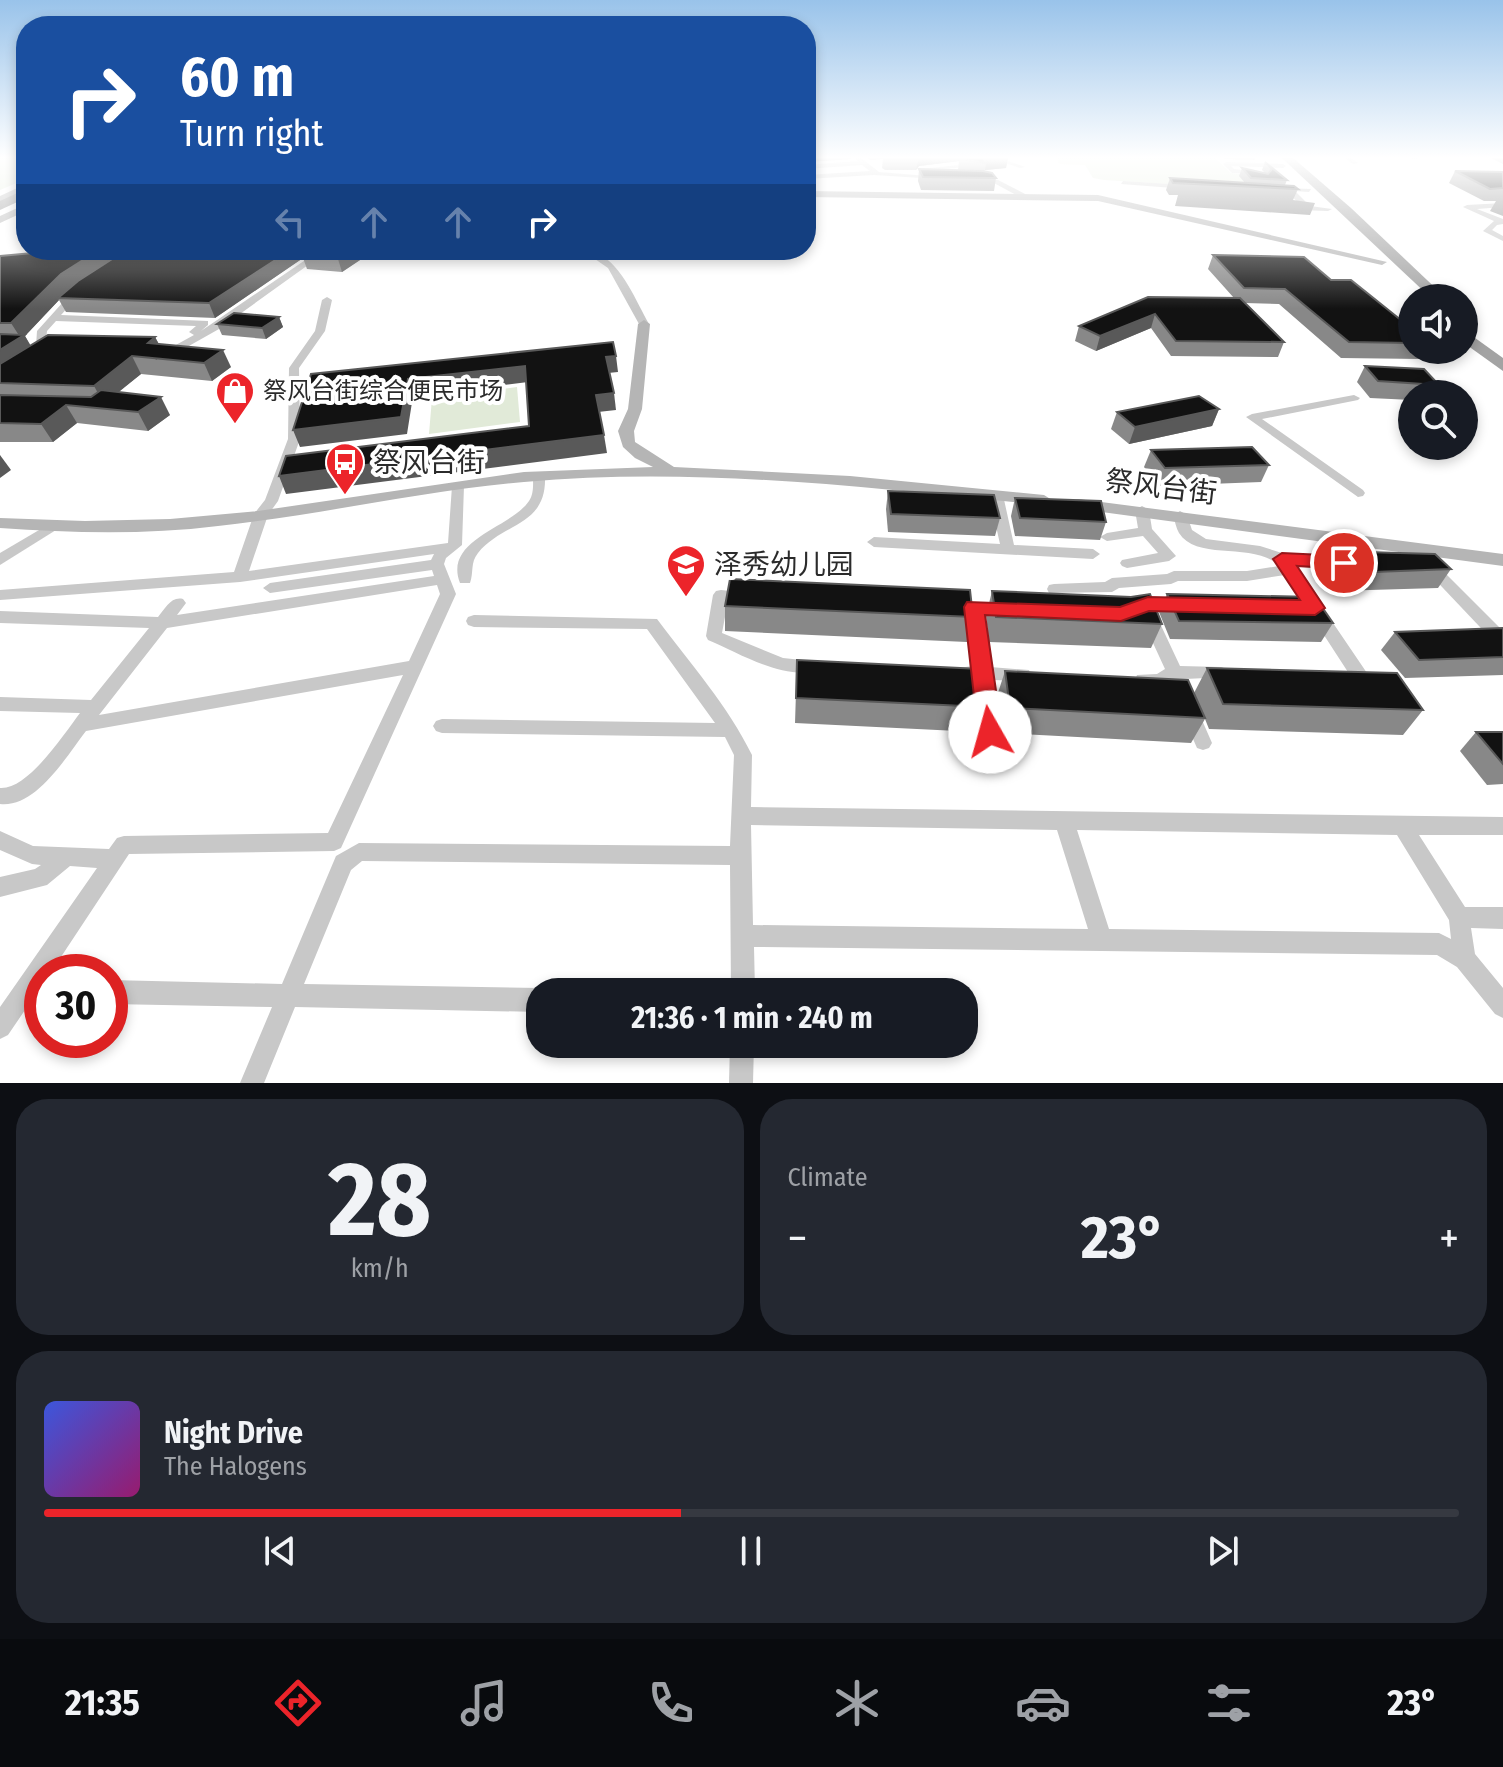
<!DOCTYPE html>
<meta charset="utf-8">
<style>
:root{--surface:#171b24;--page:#242831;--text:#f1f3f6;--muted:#9ea1a6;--line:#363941;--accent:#ec242a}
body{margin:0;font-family:"Fira Sans Condensed","Noto Sans SC",sans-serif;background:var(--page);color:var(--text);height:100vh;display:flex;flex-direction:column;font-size:30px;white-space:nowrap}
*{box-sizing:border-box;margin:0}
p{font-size:26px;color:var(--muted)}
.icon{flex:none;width:44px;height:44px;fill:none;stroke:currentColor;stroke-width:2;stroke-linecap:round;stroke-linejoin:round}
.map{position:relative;height:1083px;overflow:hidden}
.drawer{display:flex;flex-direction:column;gap:16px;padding:16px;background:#0d0f14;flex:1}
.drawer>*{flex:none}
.top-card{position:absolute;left:16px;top:16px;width:800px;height:244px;border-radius:32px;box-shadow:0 4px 12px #0003;background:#1a4fa0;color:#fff;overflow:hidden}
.controls{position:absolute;left:1398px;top:284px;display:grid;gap:16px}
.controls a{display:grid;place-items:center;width:80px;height:80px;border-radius:50%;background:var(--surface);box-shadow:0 4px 12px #0003;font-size:40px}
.speed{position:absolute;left:24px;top:954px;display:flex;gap:16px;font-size:40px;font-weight:700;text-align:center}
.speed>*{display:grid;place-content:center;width:104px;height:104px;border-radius:50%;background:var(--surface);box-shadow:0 4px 12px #0003;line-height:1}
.speed .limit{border:12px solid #d22;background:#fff;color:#111}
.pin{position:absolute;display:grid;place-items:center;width:68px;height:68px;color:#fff;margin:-34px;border:4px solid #fff;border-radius:50%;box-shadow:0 2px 8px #0007}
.me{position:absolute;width:88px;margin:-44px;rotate:353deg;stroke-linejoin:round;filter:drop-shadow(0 0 6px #0008)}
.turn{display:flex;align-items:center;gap:28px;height:168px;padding:0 32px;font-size:36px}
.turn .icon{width:104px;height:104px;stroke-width:2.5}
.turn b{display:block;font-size:56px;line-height:68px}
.lanes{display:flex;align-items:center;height:76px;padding:0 32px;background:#0003;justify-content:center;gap:40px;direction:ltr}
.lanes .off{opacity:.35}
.big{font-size:60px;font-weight:700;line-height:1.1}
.drawer .widget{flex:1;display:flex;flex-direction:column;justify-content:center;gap:12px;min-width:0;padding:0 28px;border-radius:32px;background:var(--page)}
.drawer .dial{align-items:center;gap:0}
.dial b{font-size:104px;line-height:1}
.song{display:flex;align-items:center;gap:24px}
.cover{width:96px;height:96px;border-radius:12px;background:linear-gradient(135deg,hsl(230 70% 55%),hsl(320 70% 35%))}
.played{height:8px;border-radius:4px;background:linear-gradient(90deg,var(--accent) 45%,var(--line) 45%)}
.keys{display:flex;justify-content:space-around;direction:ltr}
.heat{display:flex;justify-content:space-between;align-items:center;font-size:44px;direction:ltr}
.drawer .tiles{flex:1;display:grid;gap:16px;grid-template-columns:1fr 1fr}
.widget:last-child{grid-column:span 2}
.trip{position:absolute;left:526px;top:978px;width:452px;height:80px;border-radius:32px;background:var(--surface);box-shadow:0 4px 12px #0003;font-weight:700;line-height:80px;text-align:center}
.tab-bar{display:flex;height:128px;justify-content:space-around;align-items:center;background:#090b0e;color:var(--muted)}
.tab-bar .icon{width:56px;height:56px}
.tab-bar .on{color:var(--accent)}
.tab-bar b{font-size:36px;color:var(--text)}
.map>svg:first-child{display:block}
.green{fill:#e1ead8}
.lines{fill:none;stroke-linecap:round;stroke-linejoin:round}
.street{fill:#c8c8c8;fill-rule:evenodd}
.secondary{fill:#b5b5b5;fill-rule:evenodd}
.primary{fill:#a3a3a3;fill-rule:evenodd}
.highway{fill:#929292;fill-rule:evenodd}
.wall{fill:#888}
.shaded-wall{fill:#595959}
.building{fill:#121212;stroke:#595959;stroke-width:2}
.route{fill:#ec242a;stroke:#99171b;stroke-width:2}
.labels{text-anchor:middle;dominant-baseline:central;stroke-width:8;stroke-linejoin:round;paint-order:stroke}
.far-poi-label{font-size:24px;fill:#2b2b2b;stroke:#fff;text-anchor:start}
.poi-label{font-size:28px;fill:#2b2b2b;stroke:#fff;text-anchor:start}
.street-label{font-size:28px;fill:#2b2b2b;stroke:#fff}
</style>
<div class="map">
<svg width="1503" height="1083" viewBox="0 0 1503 1083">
<rect width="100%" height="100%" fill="#fff"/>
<g class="green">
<polygon points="0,157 26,157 26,179 0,190"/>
<polygon points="1055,157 1214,157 1231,173 1240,174 1252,189 1104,180 1093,178 1085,165 1060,164"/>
<polygon points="517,387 520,422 429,434 432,398"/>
</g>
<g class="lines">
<g class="street">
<polygon points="853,157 860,157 879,172 941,177 938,179 874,175 806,179 806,175 870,171 862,165 806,169 806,165 858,161"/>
<polygon points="987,157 997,157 1025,167 1020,168"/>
<polygon points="1343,157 1350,157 1358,163 1353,164"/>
<polygon points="1400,157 1419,157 1416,159"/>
<polygon points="1226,162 1283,164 1286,166 1283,168 1231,166 1234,169 1260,172 1257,174 1232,173 1223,164"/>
<polygon points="979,163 977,166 922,171 919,169"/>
<polygon points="979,176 998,180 1027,195 1020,197 994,183 977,179"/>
<polygon points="1123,181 1187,185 1190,187 1187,189 1121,184"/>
<polygon points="1286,188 1311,189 1309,192 1295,191 1310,206 1332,209 1328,211 1298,210 1298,206 1301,206 1286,190"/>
<polygon points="1503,203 1503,207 1477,209 1503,219 1503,224 1497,225 1492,230 1503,236 1503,241 1483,231 1494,221 1463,207 1467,205"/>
<polygon points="320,250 329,250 219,329 180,351 163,352 158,349 163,346 174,346 194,335 189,332 196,326 56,321 47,331 45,348 36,346 37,331 73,291 81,293 61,315 208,321 208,325 201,331"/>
<path d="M582,250C617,250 634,298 649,324L647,326L639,324L608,268Z"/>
<path d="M327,297L332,300L325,331L299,368L300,439L278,501L268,515L249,571L448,543L452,486L458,482L463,483L464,486L462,545L446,558L444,564L456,594L341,848L334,851L129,854L51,972H42V985L8,1035L0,1039V1007L97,868L70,866L47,885L0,897V877L35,869L41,865L32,864L0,850V831L33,846L109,849L117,838L124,836L328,833L403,675L86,731C66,757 36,808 0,804V788C28,790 64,734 80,713L0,711V697L91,700L149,628L0,623V611L158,617C165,609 171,596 183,599L186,603L177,615L434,576L432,570L270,593L263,588L270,583L431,560L434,554L240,582L0,600V590L234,572L254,514L265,500L288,439L289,368L315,331L322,300ZM437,585L440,594L409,661L99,715L167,628Z"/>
<polygon points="1354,395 1360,398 1358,400 1262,419 1363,490 1365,493 1363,496 1358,497 1246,417 1252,414"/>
<path d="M539,472L545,476C547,527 503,522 478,553C470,563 474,572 470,583H460C443,539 511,528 529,501C534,494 533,484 533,476Z"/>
<polygon points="996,491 1003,495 1014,545 1093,549 1100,554 1093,559 874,547 867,542 874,537 1000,544 989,495"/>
<polygon points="1142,506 1149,510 1152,529 1176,556 1169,561 1127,568 1122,566 1120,563 1122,560 1158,553 1143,536 1107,541 1100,537 1107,533 1138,528 1135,510"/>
<path d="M1180,511L1187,515L1192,530L1206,539L1260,546L1285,554L1347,560L1349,563L1342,568L1293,564L1369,676L1371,681L1369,686L1363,687L1357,686L1285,575L1247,581H1178L1171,584L1119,588L1112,592L1049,593L1047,589L1049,585L1054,584L1105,582L1112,578L1167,574L1174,571H1247L1279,566C1256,541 1197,562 1179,533C1176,528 1175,521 1173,515Z"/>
<polygon points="51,523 58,527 56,530 0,565 0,553"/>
<polygon points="1430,561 1435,563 1503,631 1503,647 1497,645 1425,569 1423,566 1425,563"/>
<path d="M721,590L749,593L752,597L749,601H728L722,633L783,658L821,662L823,666L821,670C784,681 741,654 708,640L706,636L713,595L716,591Z"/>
<polygon points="953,601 1009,604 1012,608 1009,612 982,613 990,667 1029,670 1031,675 1029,680 1023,681 992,680 999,732 996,737 990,739 984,737 981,732 975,679 958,676 956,672 958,668 973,666 967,612 948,610 945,606 948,602"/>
<polygon points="1149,611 1154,613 1157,617 1180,666 1221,667 1227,669 1229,673 1227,677 1185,679 1183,683 1177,684 1171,682 1159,686 1137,685 1135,680 1137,675 1157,674 1165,669 1141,617 1144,613"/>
<path d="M474,615L657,619C690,663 728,706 752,755L751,807L1503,817V835H1419L1465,907H1503V929L1471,928L1475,954L1503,988V1018L1495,1014L1457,967L1437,955L754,947L755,992H731L730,865L362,861L351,870L304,984L540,988L548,992H540V1012L295,1007L264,1083H240L272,1007L110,1004V980L282,984L336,856L359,843L730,846L734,755L725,737L442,733L436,731L433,726L436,721L442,719L715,723L647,629L474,627L468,625L466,621L468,617ZM751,825L1057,830L1088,929L753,925ZM1077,830L1397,835L1449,920L1451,939L1439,933L1109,929Z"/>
<polygon points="1192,709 1198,711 1212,743 1209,748 1203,750 1197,748 1183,716 1186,711"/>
<polygon points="730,1044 754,1044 753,1083 729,1083"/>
</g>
<g class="secondary">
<polygon points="26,184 26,190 0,202 0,196"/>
<polygon points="806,191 1098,195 1387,262 1382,265 1098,201 806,197"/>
<polygon points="26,204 26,211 0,223 0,216"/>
<path d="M644,320L650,324L642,409L634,431L635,442L674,467L850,476L1044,495L1052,500L1044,505C871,488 697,466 524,482C421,491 320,515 218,526C145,535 73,533 0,528V518L85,521L170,519L258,511L524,472L653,467L635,458L623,447L618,431L628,409L638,324Z"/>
<polygon points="1078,499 1503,554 1503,566 1072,508 1069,504 1072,500"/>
</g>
<g class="primary">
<polygon points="1281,157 1292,157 1351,208 1446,298 1431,298"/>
<polygon points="1464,330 1503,358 1503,371 1464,343"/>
</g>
<polygon class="highway" points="26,189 26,198 0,210 0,201"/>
</g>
<g class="wall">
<polygon points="865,157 988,157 982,158 1008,157 1006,168 985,170 984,171 996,178 994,191 921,190 918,181 919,169 958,170 959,161 919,166 916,170 885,170 882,168 883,159 870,160"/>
<polygon points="1222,157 1256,157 1255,160 1225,159"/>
<polygon points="1489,157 1503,157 1503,164"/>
<polygon points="1265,162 1287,180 1285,185 1298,189 1293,200 1315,203 1310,215 1175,206 1178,195 1169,195 1166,190 1170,178 1245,183 1239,176 1242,168 1265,173 1262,170"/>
<polygon points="1455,171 1503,172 1503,216 1490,211 1496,201 1484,201 1449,183"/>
<polygon points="61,250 111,250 108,250 112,259 126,250 375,250 342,272 307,269 303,258 215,318 66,312 59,300 25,336 31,346 155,337 159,344 231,367 212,381 141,374 118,392 170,415 148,431 77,423 53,442 0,442 0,256"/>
<polygon points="1213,255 1331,280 1412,329 1412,350 1426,350 1421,359 1341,358 1279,304 1245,303 1284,342 1278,357 1171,356 1151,328 1096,351 1075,341 1079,326 1234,298 1208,269"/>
<polygon points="279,317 283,327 266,339 222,335 217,324"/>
<polygon points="1365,366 1439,385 1434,394 1412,394 1412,400 1370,398 1357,382"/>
<polygon points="1219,409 1212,426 1129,444 1111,429 1117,412"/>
<polygon points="1151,450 1269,465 1261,482 1158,486 1144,467"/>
<polygon points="888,491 1000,518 995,536 888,532 886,509"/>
<polygon points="1015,498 1106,522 1100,540 1015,536 1011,516"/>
<polygon points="1329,551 1451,569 1438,588 1336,591 1318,570"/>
<polygon points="992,591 1162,624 1151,648 989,642 986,616"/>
<polygon points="1167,594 1333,623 1321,642 1170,639 1159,612"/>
<polygon points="725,606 973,617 967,642 725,631"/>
<polygon points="1503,628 1503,675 1405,678 1381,650 1395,632"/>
<polygon points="797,660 985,707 978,732 795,723"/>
<polygon points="1207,668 1423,710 1403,735 1209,729 1205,719 1191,743 1002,733 997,696 1005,671 1194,693"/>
<polygon points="1476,732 1503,732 1503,784 1487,785 1460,751"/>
</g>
<g class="shaded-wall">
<polygon points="806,157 851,157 851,159 807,162 806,172"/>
<polygon points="870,157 901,157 870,160"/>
<polygon points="919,157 988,157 960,159 959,161 919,166 916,170"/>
<polygon points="1008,157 1006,168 985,170 986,163 983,158"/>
<polygon points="61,250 111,250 108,250 113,261 58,298 59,300 25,336 34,352 0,374 0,350 20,337 11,323"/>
<polygon points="291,250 315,250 303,256 303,258 215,318 209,303"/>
<polygon points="352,250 375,250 342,272 338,259"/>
<polygon points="1155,314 1151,328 1096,351 1100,336"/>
<polygon points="279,317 283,327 266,339 262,328"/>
<polygon points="155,337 164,354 156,360 148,343"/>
<polygon points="223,350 231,367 212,381 204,363"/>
<polygon points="132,356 141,374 104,404 94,386"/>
<polygon points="616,356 618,372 608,373 606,357"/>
<polygon points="525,366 528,382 413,396 407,434 300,447 293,430 408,379"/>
<polygon points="614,393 616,410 598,412 596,395"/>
<polygon points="161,397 170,415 148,431 138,412"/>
<polygon points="66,405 77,423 53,442 41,424"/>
<polygon points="1219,409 1212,426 1129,444 1135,427"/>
<polygon points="604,435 607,453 286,494 279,476"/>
<polygon points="0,455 11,470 0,478"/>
</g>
<g class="building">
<polygon points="890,157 919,157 918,159 886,159 883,158"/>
<polygon points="1002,157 983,158 986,163 960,159"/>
<polygon points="1265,162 1287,180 1251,178 1242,168 1268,174 1272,169"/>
<polygon points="919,169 983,171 992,173 996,178 923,177"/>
<polygon points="1455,171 1503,172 1503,188 1490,189"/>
<polygon points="1170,178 1294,186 1298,189 1173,183"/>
<polygon points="66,250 99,250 61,274 11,323 0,323 0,256"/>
<polygon points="126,250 291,250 209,303 58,298 78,281"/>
<polygon points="311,250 352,250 338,259 303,256"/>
<polygon points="1213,255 1304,257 1331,280 1351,280 1412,329 1412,343 1349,342 1285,289 1244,288"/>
<polygon points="1148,297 1240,298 1284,342 1176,341 1155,314 1100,336 1079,326"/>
<polygon points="234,313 279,317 262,328 217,324"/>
<polygon points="0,334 24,335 0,350"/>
<polygon points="48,335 155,337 148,343 223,350 204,363 132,356 94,386 0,383 0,364"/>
<polygon points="613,342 616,356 606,357 614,393 596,395 604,435 279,476 286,456 529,426 525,366 408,379 401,417 293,430 311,374"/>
<polygon points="1365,366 1424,369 1439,385 1378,381"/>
<polygon points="101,390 161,397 138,412 66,405 41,424 0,423 0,395 91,397"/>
<polygon points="1199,396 1219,409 1135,427 1117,412"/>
<polygon points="1252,447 1269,465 1165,468 1151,450"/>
<polygon points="888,491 994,495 1000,518 891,514"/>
<polygon points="1015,498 1101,501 1106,522 1020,518"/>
<polygon points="1329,551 1435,554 1451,569 1348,573"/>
<polygon points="730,579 970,590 973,617 725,606"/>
<polygon points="992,591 1131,597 1150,594 1162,624 996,617"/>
<polygon points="1167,594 1315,597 1333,623 1179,621"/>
<polygon points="1503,628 1503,657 1419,660 1395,632"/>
<polygon points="797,660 980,669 985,707 796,698"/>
<polygon points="1207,668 1397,673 1423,710 1223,704"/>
<polygon points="1005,671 1188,680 1205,718 1010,708"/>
<polygon points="1476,732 1503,732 1503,764"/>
</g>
<linearGradient id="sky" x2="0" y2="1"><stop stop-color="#99c3ea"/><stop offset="0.51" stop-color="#fff"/><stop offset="1" stop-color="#fff" stop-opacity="0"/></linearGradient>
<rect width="1503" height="309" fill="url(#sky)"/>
<polygon class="route" points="1282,553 1344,556 1354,563 1344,569 1297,566 1325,608 1315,615 1149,611 1121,621 985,615 1002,732 998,739 990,742 982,739 978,732 964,607 967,602 1120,607 1148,597 1300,600 1273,559"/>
<defs>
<g id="shop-pin" transform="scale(2)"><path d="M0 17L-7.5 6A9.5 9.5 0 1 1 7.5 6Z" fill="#ec242a" stroke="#fff"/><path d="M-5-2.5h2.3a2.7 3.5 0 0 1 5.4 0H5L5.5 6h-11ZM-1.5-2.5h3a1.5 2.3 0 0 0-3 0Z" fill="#fff"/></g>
<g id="bus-pin" transform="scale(2)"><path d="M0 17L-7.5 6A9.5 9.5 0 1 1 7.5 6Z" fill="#ec242a" stroke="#fff"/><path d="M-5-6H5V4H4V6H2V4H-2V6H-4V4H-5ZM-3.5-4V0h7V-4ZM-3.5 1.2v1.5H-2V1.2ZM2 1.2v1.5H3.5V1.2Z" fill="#fff"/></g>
<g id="school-pin" transform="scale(2)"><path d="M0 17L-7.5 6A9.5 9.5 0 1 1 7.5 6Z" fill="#ec242a" stroke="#fff"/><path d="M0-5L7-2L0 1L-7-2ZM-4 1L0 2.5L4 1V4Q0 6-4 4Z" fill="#fff"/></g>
</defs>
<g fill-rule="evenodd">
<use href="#shop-pin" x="235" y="391"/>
<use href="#bus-pin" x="345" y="462"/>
<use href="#school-pin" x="686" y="564"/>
</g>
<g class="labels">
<g class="far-poi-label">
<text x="263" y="391">祭风台街综合便民市场</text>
</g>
<g class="poi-label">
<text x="373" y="462">祭风台街</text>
<text x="714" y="564">泽秀幼儿园</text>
</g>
<g class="street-label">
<text transform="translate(1161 487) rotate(7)">祭风台街</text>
</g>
</g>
</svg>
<div class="controls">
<a><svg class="icon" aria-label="sound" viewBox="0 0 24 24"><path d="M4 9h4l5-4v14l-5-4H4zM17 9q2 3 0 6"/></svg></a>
<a><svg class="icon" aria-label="search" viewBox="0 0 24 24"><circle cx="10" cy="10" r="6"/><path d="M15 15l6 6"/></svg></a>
</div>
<div class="speed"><div class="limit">30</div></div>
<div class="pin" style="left:1344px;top:563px;background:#d93025"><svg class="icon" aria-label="arrive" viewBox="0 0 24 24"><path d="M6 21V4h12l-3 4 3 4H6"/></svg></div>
<svg class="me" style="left:990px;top:732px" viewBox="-20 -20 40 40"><circle r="19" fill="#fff"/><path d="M0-13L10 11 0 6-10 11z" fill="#ec242a"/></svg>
<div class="trip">21:36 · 1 min · 240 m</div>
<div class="top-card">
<div class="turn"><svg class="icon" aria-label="right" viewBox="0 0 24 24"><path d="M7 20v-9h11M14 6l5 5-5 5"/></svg><div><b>60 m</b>Turn right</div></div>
<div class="lanes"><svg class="icon off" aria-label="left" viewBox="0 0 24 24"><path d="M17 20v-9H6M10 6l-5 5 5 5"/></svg><svg class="icon off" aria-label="ahead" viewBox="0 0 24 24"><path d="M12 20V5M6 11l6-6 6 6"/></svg><svg class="icon off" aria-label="ahead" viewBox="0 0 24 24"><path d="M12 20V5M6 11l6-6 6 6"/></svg><svg class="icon" aria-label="right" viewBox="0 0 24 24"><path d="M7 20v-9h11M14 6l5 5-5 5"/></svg></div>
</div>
</div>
<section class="drawer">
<div class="tiles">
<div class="widget dial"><b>28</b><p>km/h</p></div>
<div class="widget"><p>Climate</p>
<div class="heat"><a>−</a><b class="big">23°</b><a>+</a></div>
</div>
<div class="widget">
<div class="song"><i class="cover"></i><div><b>Night Drive</b><p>The Halogens</p></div></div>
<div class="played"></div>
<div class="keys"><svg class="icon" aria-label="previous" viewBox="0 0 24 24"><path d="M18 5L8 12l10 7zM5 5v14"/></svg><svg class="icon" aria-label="pause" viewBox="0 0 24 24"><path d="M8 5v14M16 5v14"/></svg><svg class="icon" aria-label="next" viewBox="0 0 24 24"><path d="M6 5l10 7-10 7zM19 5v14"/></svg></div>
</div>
</div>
</section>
<nav class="tab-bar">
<b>21:35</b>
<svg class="icon on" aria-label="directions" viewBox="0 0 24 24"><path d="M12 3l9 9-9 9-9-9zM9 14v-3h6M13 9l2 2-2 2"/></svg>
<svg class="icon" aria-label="music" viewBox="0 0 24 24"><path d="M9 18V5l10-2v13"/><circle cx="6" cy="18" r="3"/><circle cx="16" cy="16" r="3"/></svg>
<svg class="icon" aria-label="phone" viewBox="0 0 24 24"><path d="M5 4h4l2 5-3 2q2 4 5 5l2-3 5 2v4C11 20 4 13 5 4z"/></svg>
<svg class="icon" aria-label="climate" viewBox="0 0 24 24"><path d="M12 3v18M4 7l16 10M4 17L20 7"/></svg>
<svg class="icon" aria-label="car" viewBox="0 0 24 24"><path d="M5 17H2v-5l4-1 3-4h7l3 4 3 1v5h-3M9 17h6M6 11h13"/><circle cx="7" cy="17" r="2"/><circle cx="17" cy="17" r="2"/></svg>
<svg class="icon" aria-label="filters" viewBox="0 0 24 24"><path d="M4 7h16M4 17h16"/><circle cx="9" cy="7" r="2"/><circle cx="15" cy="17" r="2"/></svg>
<b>23°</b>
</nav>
